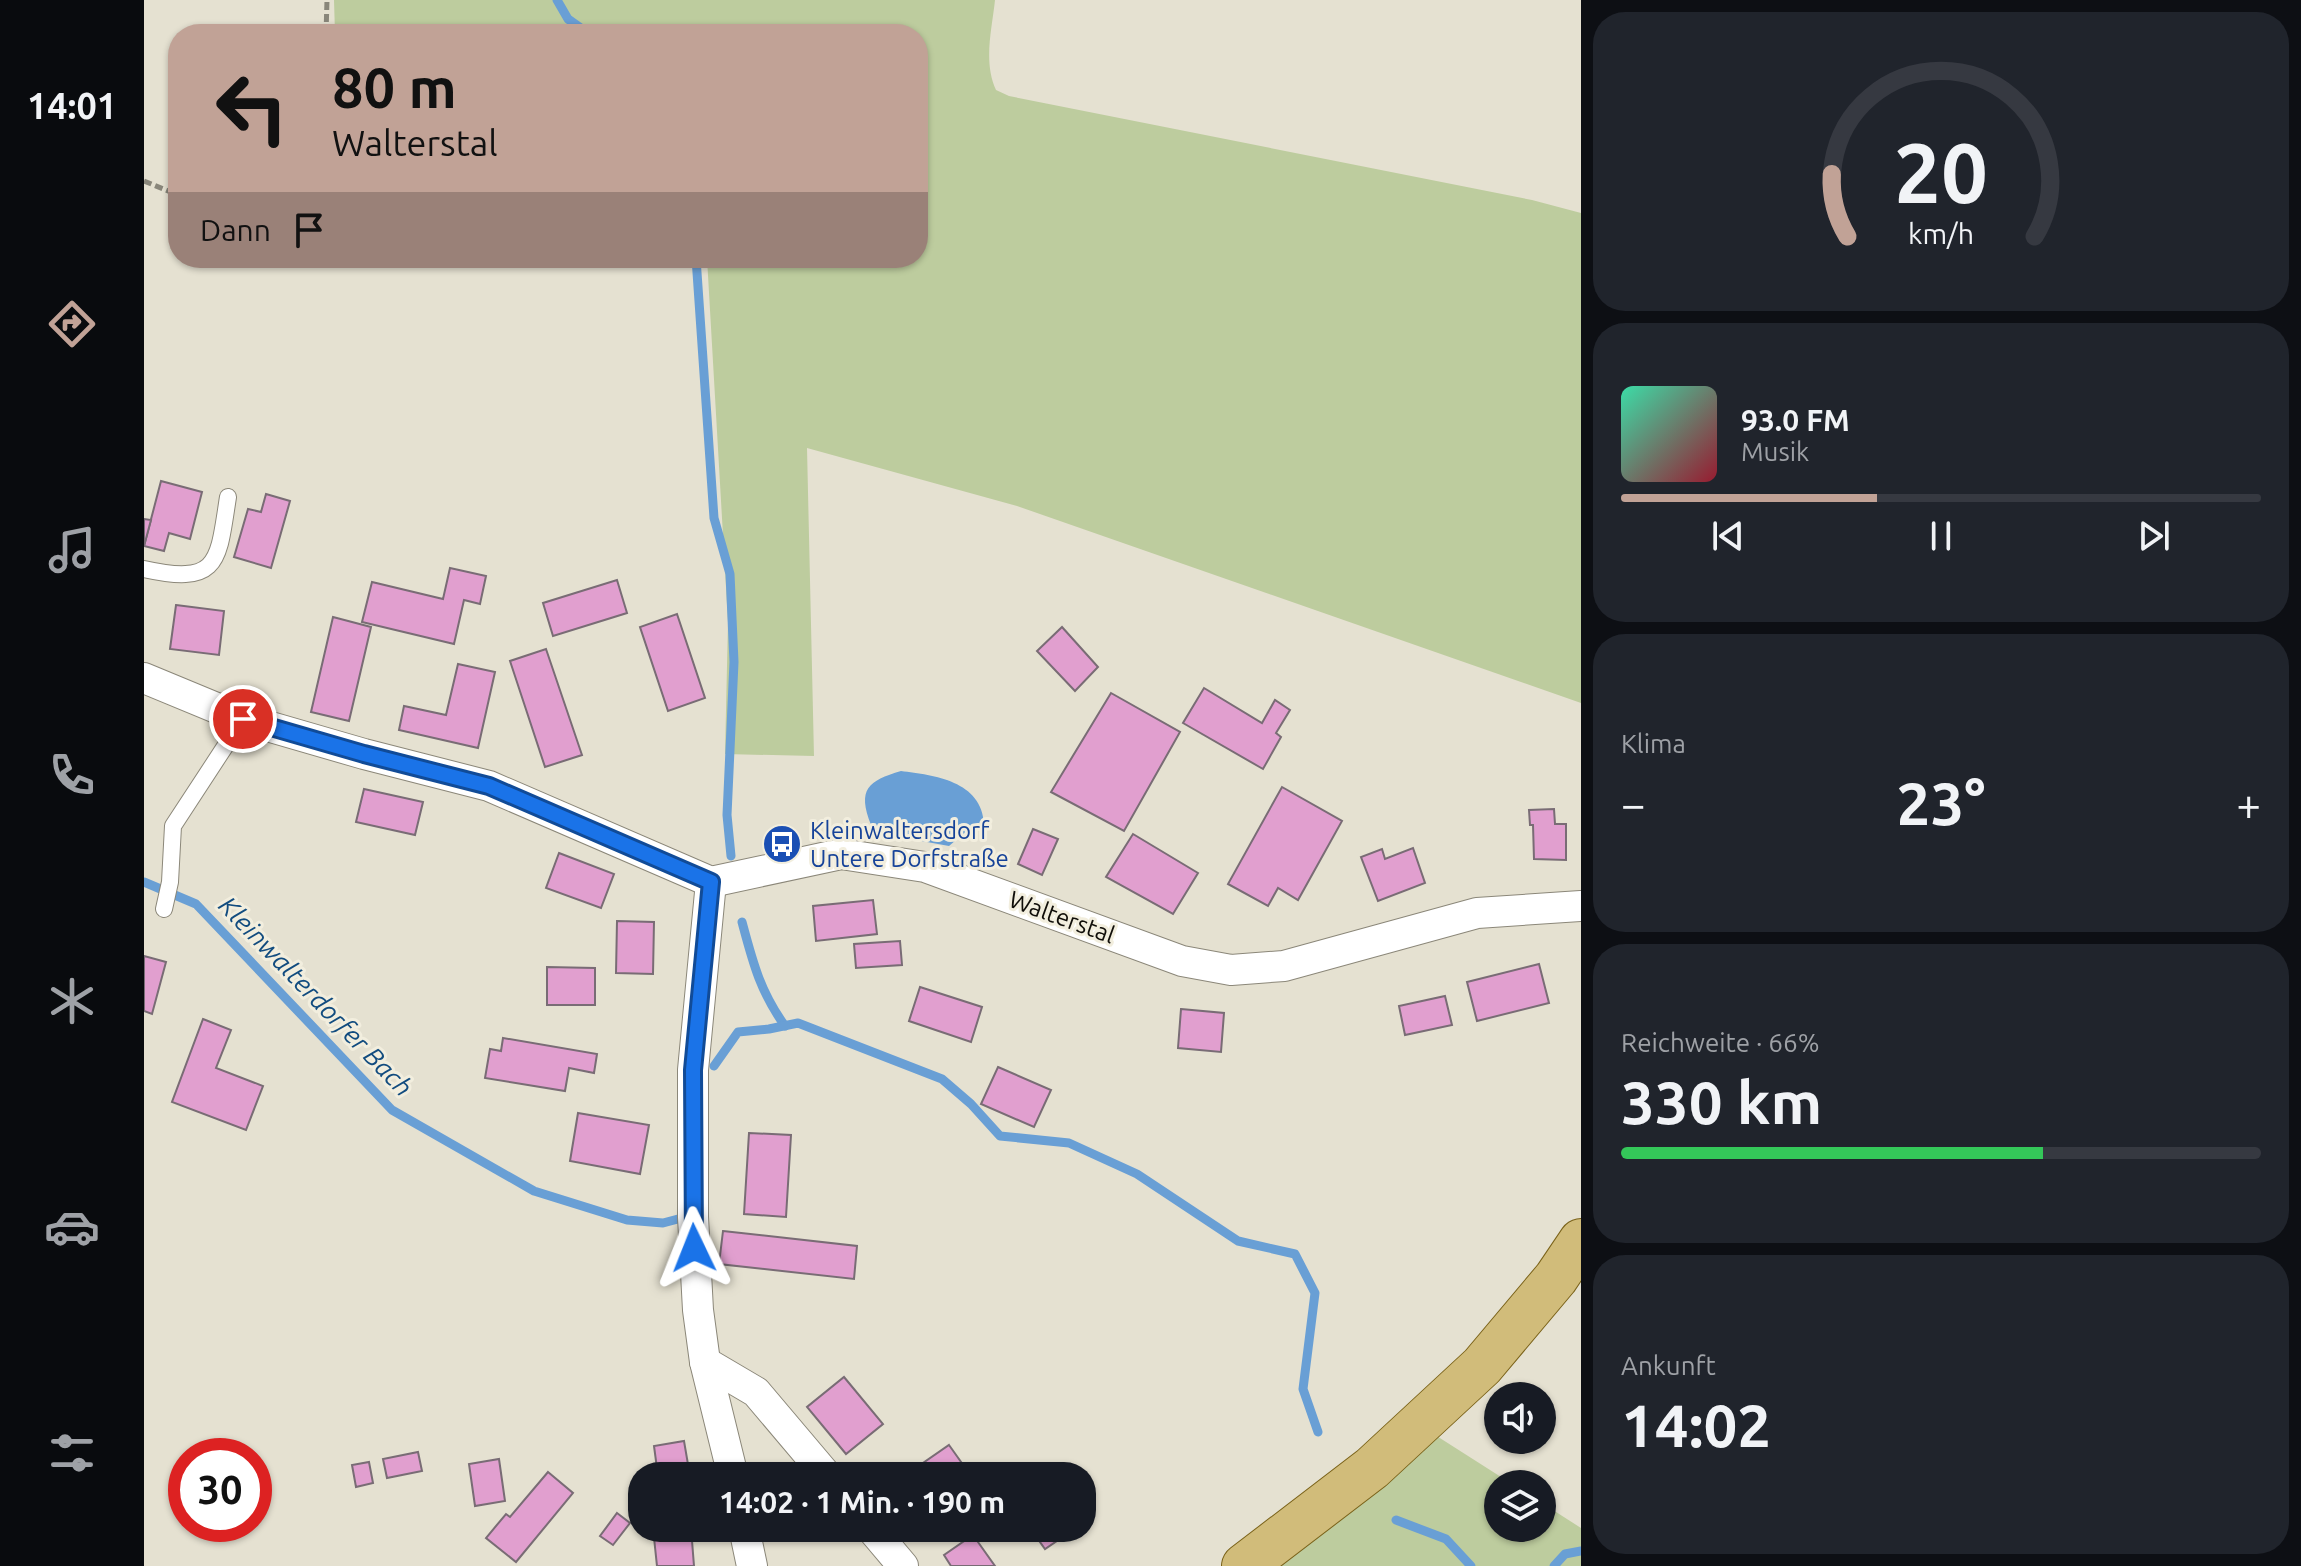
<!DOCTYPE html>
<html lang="de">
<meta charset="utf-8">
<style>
:root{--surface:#171b24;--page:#20242c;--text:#f1f3f6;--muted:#9ea1a6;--line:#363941;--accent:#c1a296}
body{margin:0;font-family:Ubuntu,sans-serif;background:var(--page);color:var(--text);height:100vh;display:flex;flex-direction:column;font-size:30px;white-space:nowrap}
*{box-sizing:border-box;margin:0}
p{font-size:26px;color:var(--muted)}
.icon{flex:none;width:44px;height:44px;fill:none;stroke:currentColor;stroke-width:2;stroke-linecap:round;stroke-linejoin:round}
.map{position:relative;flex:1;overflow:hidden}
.side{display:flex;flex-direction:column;gap:12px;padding:12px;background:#0d0f14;width:720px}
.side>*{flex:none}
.top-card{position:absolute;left:24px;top:24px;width:760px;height:244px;border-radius:32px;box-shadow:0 2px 6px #0004;background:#c1a296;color:#111;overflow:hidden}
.controls{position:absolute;left:1340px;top:1382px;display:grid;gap:16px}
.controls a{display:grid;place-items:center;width:72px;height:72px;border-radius:50%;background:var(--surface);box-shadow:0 2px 6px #0004;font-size:40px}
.speed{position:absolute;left:24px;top:1438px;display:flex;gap:16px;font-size:40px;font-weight:700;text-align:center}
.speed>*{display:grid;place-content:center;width:104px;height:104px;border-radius:50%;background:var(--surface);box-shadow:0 2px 6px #0004;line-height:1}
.speed .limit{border:12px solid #d22;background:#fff;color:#111}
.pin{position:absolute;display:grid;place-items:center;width:68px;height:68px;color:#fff;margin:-34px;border:4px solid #fff;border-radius:50%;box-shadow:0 2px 8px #0007}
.me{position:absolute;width:88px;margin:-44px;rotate:358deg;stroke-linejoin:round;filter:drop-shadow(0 0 6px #0008)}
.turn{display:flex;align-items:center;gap:28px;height:168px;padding:0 32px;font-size:36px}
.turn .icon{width:104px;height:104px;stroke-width:2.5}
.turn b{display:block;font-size:56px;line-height:68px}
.then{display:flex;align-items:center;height:76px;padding:0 32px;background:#0003;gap:16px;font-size:30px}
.big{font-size:60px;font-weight:600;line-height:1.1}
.side .widget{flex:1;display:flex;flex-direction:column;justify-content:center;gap:12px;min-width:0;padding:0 28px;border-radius:32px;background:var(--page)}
.side .dial{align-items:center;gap:0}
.dial svg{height:208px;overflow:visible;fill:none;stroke:var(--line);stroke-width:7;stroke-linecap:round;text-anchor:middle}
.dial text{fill:var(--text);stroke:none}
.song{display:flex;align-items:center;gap:24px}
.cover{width:96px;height:96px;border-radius:12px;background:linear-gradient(135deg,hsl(160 70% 55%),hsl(350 70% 35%))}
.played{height:8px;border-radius:4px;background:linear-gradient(90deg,var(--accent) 40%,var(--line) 40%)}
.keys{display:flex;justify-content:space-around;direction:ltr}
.heat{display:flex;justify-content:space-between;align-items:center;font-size:44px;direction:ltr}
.charge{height:12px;border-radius:6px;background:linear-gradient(90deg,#34c759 66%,var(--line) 0)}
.trip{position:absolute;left:484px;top:1462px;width:468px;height:80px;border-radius:32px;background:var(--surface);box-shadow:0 2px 6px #0004;font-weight:600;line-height:80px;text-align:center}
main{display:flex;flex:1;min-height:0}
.tabs{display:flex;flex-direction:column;width:144px;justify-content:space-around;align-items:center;background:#090b0e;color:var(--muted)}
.tabs .icon{width:56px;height:56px}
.tabs .current{color:var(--accent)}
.tabs b{font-size:36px;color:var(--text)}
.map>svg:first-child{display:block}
.green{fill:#bdcc9e}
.water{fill:#699fd5}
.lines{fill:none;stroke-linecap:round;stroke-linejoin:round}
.stream{stroke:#699fd5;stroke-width:9}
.building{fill:#e19fcf;stroke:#796c75;stroke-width:2}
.service-casing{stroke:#8b8779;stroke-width:18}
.minor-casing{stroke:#8b8779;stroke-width:32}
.primary-casing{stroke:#7a6219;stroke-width:46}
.path{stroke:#89867a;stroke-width:5;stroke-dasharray:8 4;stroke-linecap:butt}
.service{stroke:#fff;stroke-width:16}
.minor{stroke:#fff;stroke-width:30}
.primary{stroke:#d1bc7a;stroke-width:44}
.route-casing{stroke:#114b97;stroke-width:20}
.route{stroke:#1a73e8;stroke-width:14}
.labels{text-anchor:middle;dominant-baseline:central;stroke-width:6;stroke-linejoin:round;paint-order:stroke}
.transit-label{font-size:24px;fill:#164399;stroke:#f2eede;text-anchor:start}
.street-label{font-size:24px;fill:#100e09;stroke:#f2eede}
.water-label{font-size:26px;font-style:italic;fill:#124c7f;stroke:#f2eede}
</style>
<main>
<nav class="tabs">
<b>14:01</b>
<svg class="icon current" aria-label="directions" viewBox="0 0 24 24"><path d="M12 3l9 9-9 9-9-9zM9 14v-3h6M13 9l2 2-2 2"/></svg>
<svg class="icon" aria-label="music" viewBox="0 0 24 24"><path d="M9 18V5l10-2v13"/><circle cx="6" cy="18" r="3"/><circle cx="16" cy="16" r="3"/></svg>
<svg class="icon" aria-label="phone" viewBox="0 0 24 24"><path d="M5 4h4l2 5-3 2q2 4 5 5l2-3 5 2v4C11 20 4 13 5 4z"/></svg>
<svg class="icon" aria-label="climate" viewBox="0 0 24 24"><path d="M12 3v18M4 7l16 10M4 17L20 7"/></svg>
<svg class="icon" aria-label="car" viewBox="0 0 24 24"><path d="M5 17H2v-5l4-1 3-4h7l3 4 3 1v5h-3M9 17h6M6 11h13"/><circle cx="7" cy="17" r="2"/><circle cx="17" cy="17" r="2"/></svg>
<svg class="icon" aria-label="filters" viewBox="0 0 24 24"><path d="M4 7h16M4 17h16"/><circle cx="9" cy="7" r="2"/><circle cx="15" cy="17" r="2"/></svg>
</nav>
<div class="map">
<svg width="1437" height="1566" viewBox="0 0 1437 1566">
<rect width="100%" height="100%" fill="#e5e1d1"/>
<g class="green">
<path d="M190,0H851C848,29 839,62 852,90L865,96L1388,200L1437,213V703L873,506L663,448L670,756L581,754L584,622L563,258H774V34H191Z"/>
<polygon points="1288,1433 1368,1484 1354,1484 1354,1528 1398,1528 1398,1503 1437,1528 1437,1566 1115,1566"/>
</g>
<path class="water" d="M757,771C790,775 838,781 840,824L837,828H826L805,846L772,840L727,825C713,789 724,781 757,771Z"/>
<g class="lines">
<g class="stream">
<polyline points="413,0 424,19 445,34"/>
<polyline points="552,258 570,518 586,574 590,662 583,815 587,856"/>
<polyline points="0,882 52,904 248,1110 390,1191 483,1220 519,1223 534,1219"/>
<path d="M598,922C609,963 616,991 641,1026"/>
<polyline points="570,1066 594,1032 625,1029 654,1023 798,1079 827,1104 856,1136 925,1143 993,1174 1094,1241 1151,1254 1171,1293 1159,1389 1174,1432"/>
<polyline points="1252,1520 1302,1539 1327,1566"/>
<polyline points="1410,1566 1421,1554 1437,1551"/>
</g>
</g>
<g class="building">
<polygon points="17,481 58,492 46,539 25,533 20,551 0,546"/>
<polygon points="122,494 146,501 127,568 90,557 104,509 117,512"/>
<polygon points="0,519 7,520 0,546"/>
<polygon points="306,568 342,576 336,604 320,600 310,644 218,622 228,582 299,599"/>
<polygon points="473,580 483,613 409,636 399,603"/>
<polygon points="32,605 80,611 75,655 26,649"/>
<polygon points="533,614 561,698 524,711 496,627"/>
<polygon points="189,617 227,627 205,721 167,712"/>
<polygon points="918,627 954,667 931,691 893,651"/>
<polygon points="402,649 438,755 401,767 366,661"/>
<polygon points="314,664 351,672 334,748 255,730 260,706 302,715"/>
<polygon points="1060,688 1118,723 1131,700 1146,710 1132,733 1137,737 1119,769 1039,723"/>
<polygon points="967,693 1036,732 980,831 907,792"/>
<polygon points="1138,787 1198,821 1154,900 1134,888 1124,906 1084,884"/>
<polygon points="220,789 279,802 271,835 212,822"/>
<polygon points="1410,809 1411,824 1422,824 1422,860 1390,859 1389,825 1386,825 1385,810"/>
<polygon points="889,829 914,839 898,875 874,864"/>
<polygon points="989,834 1054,873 1029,914 962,877"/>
<polygon points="1269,848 1281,883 1234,901 1217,857 1238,849 1241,859"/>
<polygon points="415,853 470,874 457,908 402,888"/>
<polygon points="729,900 733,934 672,941 669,906"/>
<polygon points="473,921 510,922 509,974 472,973"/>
<polygon points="756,941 758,965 712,968 710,944"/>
<polygon points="0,956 22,962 8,1014 0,1011"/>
<polygon points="1395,964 1405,1003 1333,1021 1323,982"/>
<polygon points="403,967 451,968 451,1005 403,1005"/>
<polygon points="776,987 838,1007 827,1042 765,1021"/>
<polygon points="1301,996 1308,1025 1261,1035 1255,1006"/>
<polygon points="1037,1009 1080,1013 1077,1052 1034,1048"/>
<polygon points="59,1019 87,1030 72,1068 119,1086 102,1130 28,1102"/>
<polygon points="359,1038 453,1054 450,1073 425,1068 421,1091 341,1078 346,1049 357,1051"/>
<polygon points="854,1067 907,1090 890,1127 837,1104"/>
<polygon points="434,1113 505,1125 496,1174 426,1161"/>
<polygon points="605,1133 647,1135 642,1217 600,1214"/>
<polygon points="579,1231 713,1246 710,1279 575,1264"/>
<polygon points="700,1377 739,1424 702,1454 663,1407"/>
<polygon points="540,1441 546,1476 514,1476 510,1446"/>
<polygon points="805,1445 827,1476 769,1476 766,1472"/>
<polygon points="274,1452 278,1471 243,1478 239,1459"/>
<polygon points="355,1459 361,1501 331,1506 325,1464"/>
<polygon points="225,1462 229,1483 212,1487 208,1465"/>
<polygon points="404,1472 429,1493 372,1562 342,1538 362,1514 366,1517"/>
<polygon points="473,1513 486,1523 469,1545 456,1536"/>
<polygon points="509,1528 547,1528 550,1566 513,1566"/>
<polygon points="886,1528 923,1528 926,1532 901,1549"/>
<polygon points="829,1535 851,1566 807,1566 800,1555"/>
</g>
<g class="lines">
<g class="service-casing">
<g id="service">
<path d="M0,569C76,586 74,561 84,497"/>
<polyline points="20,909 26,882 29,826 99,719"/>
</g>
</g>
<g class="minor-casing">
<g id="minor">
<polyline points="0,678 99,719 220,754 345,786 567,882 697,854 781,867 1038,961 1087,970 1140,966 1333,913 1437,906"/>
<polyline points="567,882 549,1070 549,1217 554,1310 561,1362 589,1476"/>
<polyline points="561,1362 612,1392 683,1476"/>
<polyline points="600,1528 608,1566"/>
<polyline points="727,1528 759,1566"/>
</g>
</g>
<g class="primary-casing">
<polyline id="primary" points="1100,1566 1228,1468 1338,1366 1412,1278 1437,1241"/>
</g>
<g class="path">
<polyline points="182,34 183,0"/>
<polyline points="0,181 34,195"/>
</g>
<use href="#service" class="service"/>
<use href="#minor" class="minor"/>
<use href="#primary" class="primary"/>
</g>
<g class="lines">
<g class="route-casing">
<polyline id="route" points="99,719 220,754 345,786 567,882 549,1070 550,1248"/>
</g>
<use href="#route" class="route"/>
</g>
<defs>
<g id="bus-disc" transform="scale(2)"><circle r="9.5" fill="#1a4fb4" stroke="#f2eede"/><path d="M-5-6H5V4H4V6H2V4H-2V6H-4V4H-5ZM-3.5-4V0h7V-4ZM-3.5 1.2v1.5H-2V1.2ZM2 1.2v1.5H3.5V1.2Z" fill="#fff"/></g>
</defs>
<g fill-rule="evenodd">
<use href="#bus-disc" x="638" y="844"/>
</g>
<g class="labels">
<g class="transit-label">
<text x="666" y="830">Kleinwaltersdorf<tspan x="666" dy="28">Untere Dorfstraße</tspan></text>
</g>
<g class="street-label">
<text transform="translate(918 917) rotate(20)">Walterstal</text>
</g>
<g class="water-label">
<text transform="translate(172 996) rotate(46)">Kleinwalterdorfer Bach</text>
</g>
</g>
</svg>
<div class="controls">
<a><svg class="icon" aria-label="sound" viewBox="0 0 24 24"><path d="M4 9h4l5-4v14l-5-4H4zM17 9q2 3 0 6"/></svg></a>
<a><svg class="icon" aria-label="layers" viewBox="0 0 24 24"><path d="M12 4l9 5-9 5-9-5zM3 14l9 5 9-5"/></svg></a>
</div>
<div class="speed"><div class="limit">30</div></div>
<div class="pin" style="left:99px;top:719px;background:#d93025"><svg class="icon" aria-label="arrive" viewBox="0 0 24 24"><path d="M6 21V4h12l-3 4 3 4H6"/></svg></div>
<svg class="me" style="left:550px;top:1248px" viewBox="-20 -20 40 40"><path d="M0-17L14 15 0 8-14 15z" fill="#1a73e8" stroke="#fff" stroke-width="4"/></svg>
<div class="trip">14:02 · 1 Min. · 190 m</div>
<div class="top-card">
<div class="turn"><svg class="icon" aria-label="left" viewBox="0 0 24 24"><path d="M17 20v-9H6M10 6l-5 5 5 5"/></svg><div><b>80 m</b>Walterstal</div></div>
<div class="then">Dann<svg class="icon" aria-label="arrive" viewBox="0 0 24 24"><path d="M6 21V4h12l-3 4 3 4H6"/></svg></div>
</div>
</div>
<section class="side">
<div class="widget dial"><svg viewBox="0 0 100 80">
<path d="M14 69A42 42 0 1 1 86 69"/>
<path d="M14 69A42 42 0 0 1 8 45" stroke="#c1a296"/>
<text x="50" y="56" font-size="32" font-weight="700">20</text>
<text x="50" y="72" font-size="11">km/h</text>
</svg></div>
<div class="widget">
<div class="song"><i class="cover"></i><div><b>93.0 FM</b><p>Musik</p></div></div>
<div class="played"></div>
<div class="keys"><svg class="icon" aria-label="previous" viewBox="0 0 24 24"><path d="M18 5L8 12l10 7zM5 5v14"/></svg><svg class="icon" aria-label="pause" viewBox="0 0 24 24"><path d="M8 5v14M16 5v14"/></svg><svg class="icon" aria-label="next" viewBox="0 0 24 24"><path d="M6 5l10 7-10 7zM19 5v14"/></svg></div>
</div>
<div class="widget"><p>Klima</p>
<div class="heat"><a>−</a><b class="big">23°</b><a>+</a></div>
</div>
<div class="widget"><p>Reichweite · 66%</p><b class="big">330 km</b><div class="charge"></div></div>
<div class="widget"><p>Ankunft</p><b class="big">14:02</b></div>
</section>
</main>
